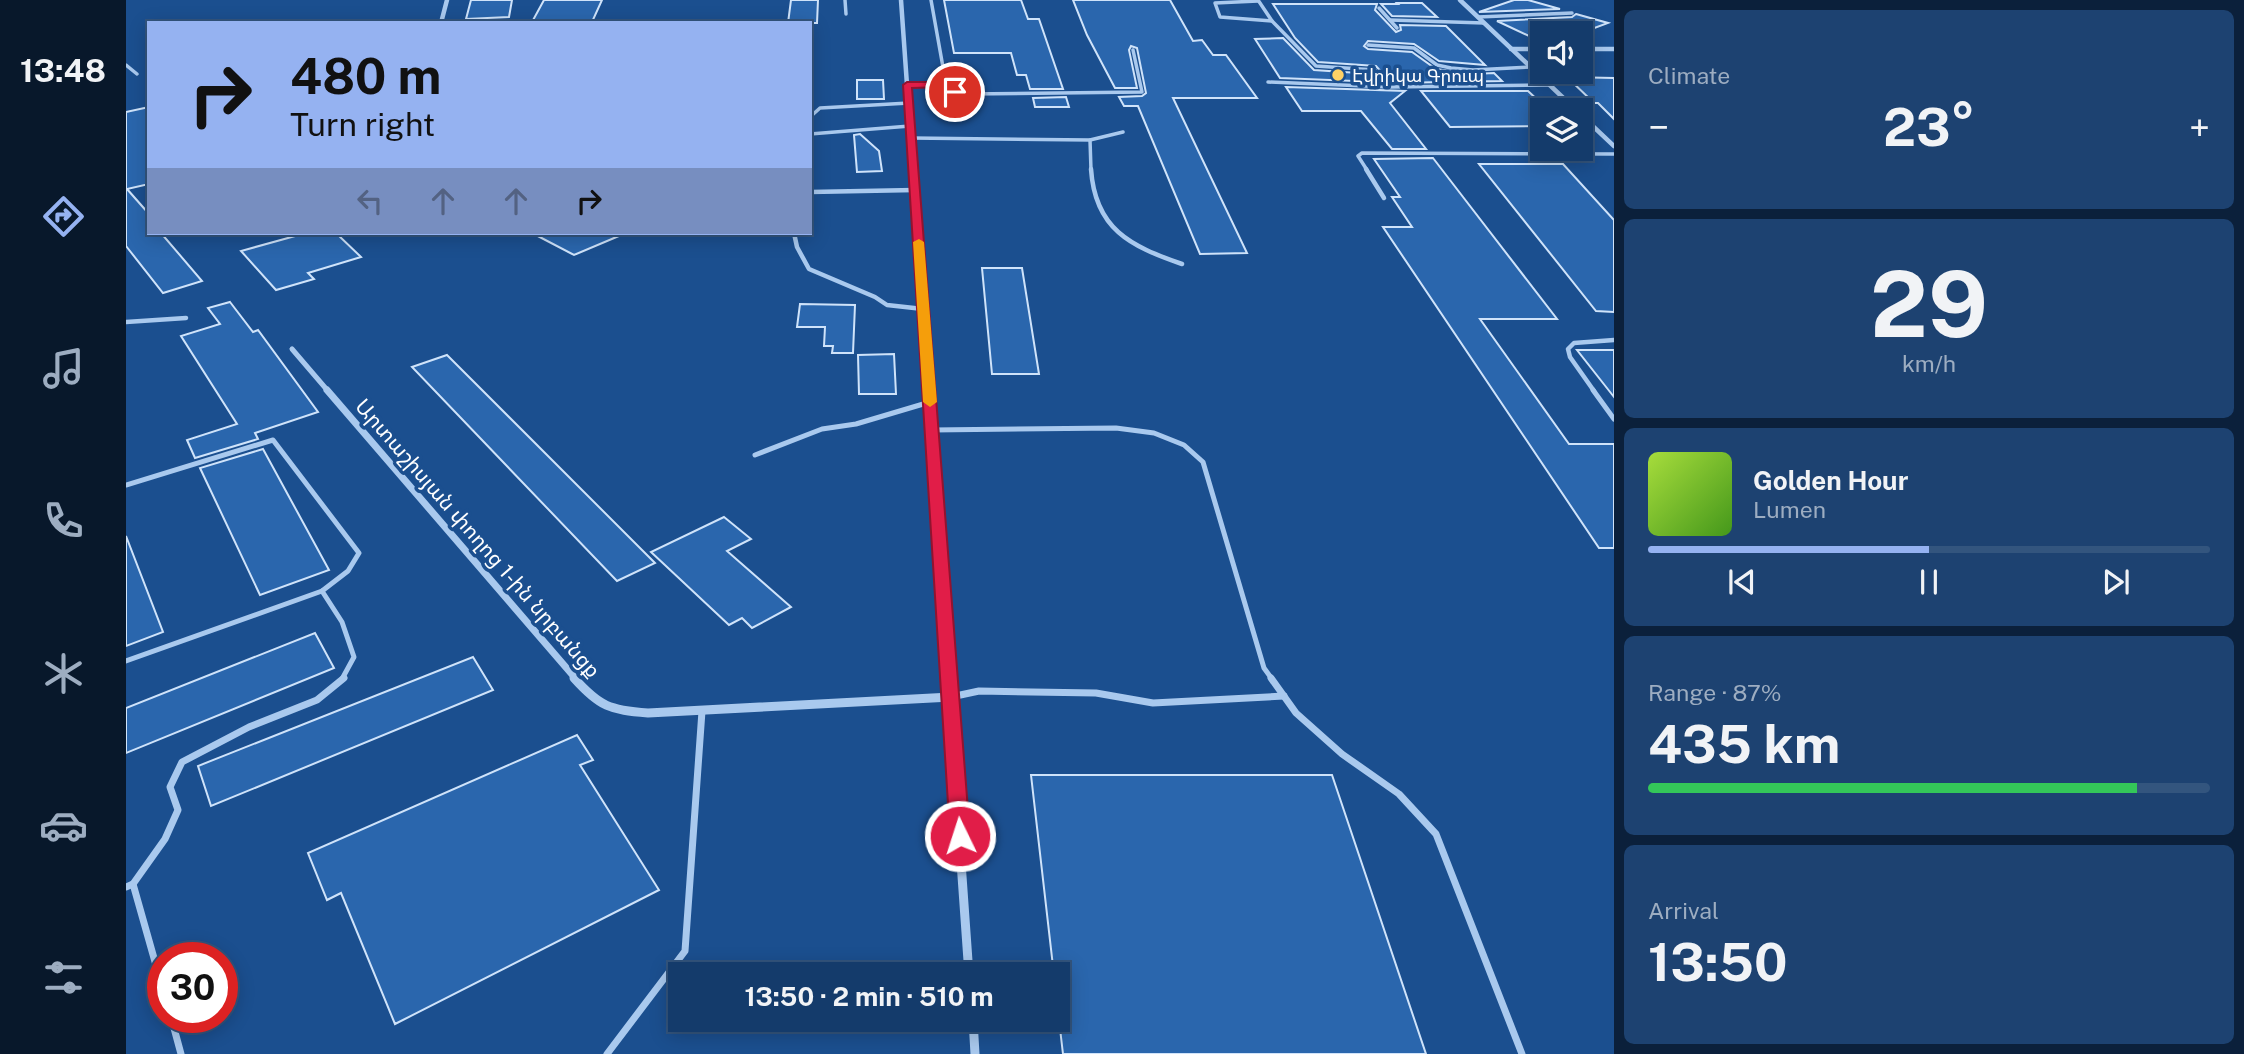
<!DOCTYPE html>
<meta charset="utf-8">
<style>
:root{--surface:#143b6b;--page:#1d4271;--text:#f1f3f6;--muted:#9dadc1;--line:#33557e;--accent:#95b2f1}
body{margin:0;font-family:"Public Sans","Noto Sans Armenian",sans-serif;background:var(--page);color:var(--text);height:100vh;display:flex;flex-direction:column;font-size:26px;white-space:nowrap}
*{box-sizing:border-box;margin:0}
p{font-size:23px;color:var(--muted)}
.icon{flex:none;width:38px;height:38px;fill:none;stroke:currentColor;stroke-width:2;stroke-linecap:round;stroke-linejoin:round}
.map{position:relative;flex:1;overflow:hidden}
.panel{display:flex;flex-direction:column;gap:10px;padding:10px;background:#0b203b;width:630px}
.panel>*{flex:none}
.hud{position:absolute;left:21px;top:21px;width:665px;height:214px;border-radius:0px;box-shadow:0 4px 18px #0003,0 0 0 2px var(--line);background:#95b2f1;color:#111;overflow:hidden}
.controls{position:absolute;left:1404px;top:21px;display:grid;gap:14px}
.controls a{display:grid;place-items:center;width:63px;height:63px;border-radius:0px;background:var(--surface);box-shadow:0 4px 18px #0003,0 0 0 2px var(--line);font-size:35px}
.speed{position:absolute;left:21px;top:942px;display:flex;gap:14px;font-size:35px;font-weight:700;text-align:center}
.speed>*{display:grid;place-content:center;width:91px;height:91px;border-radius:50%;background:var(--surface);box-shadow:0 4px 18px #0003,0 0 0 2px var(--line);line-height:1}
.speed .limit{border:10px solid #d22;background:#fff;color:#111}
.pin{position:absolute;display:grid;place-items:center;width:60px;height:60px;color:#fff;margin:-30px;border:4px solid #fff;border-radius:50%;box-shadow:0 2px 7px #0007}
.me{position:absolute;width:77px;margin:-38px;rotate:356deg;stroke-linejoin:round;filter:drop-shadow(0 0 5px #0008)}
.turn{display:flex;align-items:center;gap:24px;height:147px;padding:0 28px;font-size:32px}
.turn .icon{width:91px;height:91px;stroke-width:2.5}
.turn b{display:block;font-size:49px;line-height:60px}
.lanes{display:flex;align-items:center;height:66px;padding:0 28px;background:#0003;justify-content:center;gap:35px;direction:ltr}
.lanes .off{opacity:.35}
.big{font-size:52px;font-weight:700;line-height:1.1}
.panel .widget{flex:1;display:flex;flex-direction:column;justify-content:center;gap:10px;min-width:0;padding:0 24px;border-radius:10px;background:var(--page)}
.panel .dial{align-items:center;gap:0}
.dial b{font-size:91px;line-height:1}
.song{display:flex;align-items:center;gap:21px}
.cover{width:84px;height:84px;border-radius:10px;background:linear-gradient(135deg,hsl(80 70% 55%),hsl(100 70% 35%))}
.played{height:7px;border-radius:4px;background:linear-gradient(90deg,var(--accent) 50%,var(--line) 50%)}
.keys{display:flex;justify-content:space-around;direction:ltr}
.heat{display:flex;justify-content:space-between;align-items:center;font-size:38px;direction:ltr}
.charge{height:10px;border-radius:5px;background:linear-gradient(90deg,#34c759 87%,var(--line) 0)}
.trip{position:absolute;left:542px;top:962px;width:402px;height:70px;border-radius:0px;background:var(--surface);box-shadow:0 4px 18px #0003,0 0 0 2px var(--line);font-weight:700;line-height:70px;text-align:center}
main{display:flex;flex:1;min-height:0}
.menu{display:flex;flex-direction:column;width:126px;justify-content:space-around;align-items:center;background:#08182b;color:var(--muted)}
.menu .icon{width:49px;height:49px}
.menu .active{color:var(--accent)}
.menu b{font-size:32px;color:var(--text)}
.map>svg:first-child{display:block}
.building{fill:#2a66ad;stroke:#cfe3fa;stroke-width:2}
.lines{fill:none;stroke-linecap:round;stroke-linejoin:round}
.lane-far3{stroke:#a9c9ee;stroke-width:3.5}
.lane-far2{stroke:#a9c9ee;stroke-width:4.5}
.lane-far1{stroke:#a9c9ee;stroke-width:5}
.lane{stroke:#a9c9ee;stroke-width:7}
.street-far3{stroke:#a9c9ee;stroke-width:4.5}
.street-far2{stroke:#a9c9ee;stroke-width:5}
.street-far1{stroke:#a9c9ee;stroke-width:7}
.street{stroke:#a9c9ee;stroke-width:9}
.route{fill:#e11d48;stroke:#92132f;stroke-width:2}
.slow{fill:#f59e0b}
.poi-dot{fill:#ffd166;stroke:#1b4f8f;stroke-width:2.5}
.labels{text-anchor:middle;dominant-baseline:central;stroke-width:7;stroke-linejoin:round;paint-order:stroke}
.far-poi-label{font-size:18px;fill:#fff;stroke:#1b4f8f;text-anchor:start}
.street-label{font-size:21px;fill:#fff;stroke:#1b4f8f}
</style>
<main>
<nav class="menu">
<b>13:48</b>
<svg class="icon active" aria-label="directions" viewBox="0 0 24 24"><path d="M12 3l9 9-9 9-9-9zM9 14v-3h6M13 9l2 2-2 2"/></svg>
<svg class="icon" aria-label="music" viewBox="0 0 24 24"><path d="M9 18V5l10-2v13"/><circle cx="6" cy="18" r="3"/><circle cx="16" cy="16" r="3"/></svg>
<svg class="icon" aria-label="phone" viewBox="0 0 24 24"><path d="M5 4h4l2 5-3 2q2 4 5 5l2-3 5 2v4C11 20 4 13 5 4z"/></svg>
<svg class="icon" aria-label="climate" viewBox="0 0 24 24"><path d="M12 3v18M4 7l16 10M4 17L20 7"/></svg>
<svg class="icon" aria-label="car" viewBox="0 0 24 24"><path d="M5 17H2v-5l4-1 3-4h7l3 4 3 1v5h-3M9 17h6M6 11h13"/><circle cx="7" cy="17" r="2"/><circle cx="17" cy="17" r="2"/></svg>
<svg class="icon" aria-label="filters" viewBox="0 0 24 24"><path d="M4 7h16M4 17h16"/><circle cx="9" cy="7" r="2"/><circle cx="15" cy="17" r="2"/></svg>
</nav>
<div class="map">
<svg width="1488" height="1054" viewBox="0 0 1488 1054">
<rect width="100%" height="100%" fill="#1b4f8f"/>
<g class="building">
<polygon points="345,0 386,0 383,17 340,19"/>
<polygon points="418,0 476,0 466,22 406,22"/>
<polygon points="665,0 692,0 691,23 662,23"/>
<polygon points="818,0 895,0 902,19 913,19 937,89 904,89 900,75 891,75 885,53 828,53"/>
<polygon points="947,0 1044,0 1067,41 1076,40 1087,55 1100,55 1131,98 1047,98 1121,253 1074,254 1012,106 998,106 993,97 1016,96 1020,93 1011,48 1005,46 1003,50 1011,88 989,88 961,35"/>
<polygon points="1388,0 1402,0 1434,9 1353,12"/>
<polygon points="1271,3 1296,3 1311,17 1266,16 1255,4 1272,4"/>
<polygon points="1147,4 1251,4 1249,10 1270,32 1275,30 1274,25 1320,26 1359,65 1313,61 1288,44 1242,41 1238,46 1242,49 1286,52 1310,69 1347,74 1368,73 1376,81 1265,83 1250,66 1192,62 1169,38"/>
<polygon points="1450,14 1482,23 1455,33 1416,33 1416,42 1371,21 1446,17"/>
<polygon points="1157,38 1188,70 1247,74 1253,82 1154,78 1129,39"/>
<polygon points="1441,77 1488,78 1488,119 1472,103 1468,103"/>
<polygon points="731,80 757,80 758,99 731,99"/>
<polygon points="1160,87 1279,91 1264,103 1300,149 1266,149 1235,111 1176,111"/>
<polygon points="1295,91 1402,91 1416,104 1416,126 1324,127"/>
<polygon points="940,97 943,107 909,107 907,98"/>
<polygon points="23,107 23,184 1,189 23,214 23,233 35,233 76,281 37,293 0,246 0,112"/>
<polygon points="734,134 753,151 756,171 731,172 728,135"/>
<polygon points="1307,158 1431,319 1354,319 1443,444 1488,444 1488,548 1473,548 1257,227 1286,227 1266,197 1274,197 1248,159"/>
<polygon points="1353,164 1437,164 1488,220 1488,312 1470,311"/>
<polygon points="180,233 210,233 235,257 182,273 188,279 150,290 115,251"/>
<polygon points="406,233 500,233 448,255"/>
<polygon points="856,268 896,268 913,374 866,374"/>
<polygon points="104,302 127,332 132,330 192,412 129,433 132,439 69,458 61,440 111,424 55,336 94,324 82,308"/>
<polygon points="674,304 729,305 727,353 706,353 707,346 698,346 699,327 671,327"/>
<polygon points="1451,350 1488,350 1488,397"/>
<polygon points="768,354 770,394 733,394 732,355"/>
<polygon points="321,355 529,563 491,581 286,367"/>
<polygon points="137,449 203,570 134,595 74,468"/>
<polygon points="598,517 625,539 601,551 665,607 626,628 616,618 603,625 525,552"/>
<polygon points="0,536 37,632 0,646"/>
<polygon points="189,633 208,668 0,753 0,708"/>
<polygon points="347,657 367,690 85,806 72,766"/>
<polygon points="451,735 467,760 454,765 533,890 269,1024 215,893 201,900 182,853"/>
<polygon points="905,775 1206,775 1300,1054 937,1054 933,1020 933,975 928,975"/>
</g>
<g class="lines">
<g class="lane-far3">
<polyline points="719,0 720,14"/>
<polyline points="805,0 820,84"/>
<polyline points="1132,0 1146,21 1190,66 1249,70 1263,87"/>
<polyline points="1132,1 1089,3 1094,17 1146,21"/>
<polyline points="1253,8 1271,28"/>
<polyline points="1352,17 1446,13"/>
<polyline points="1264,20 1358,23"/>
<polyline points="1242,45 1288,48 1311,65 1325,68 1347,70 1405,67"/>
<polyline points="0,65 11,74"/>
<polyline points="1142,82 1263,87 1423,85"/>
<polyline points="781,85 820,84 829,92 840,94 1016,92 1007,50"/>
<polyline points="684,117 694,108 783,103"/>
<polyline points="684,134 784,126"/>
<polyline points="785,138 964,140 997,132"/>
<polyline points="964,140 965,170"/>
<polyline points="1241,170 1232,156 1236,153 1488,154"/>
</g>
<g class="lane-far2">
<path d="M965,169C969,229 1004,246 1056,264"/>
<polyline points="1240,169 1258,198"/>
<polyline points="684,192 789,190"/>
<polyline points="668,233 671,247 683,269 749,297 761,305 797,309"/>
<polyline points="0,322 60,318"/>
<polyline points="1468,391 1444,357 1442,349 1448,343 1488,340"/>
</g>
<g class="lane-far1">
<polyline points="1467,390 1488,419"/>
<polyline points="806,430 990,428 1028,433 1058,445 1077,462 1138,668 1146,679"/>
<polyline points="629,455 696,429 730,424 804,402"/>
<polyline points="0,485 147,440 233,553 222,571 196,591 0,661"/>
<polyline points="196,591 216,622 228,657 216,679"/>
</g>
<g class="lane">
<polyline points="1145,678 1170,713 1216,754 1273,794 1310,834 1396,1054"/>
<polyline points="825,697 853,691 970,693 1027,703 1158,696"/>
<polyline points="7,884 37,990"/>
<polyline points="0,887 7,884 39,839 52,810 44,787 56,762 123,727 191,700 218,678"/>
<polyline points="45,1017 55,1054"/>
<polyline points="481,1054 559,951 576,711"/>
</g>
<g class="street-far3">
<polyline points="775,0 787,170"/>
<polyline points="1334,0 1450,110"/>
<polyline points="315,23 321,0"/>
<polyline points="1385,49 1416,49"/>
<polyline points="1454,49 1488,49"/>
<polyline points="1454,114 1488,146"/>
</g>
<g class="street-far2">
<polyline points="787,169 802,391"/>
<polyline points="166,349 202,391"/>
</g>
<g class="street-far1">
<polyline points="201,390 450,679"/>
<polyline points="802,390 822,679"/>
</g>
<g class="street">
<path d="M448,678C474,707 484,710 522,713L825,697"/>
<polyline points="822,678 843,975"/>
<polyline points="847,1020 849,1054"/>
</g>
</g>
<polygon class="route" points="781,82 820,82 834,92 826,94 818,87 786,88 844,836 841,842 834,844 827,842 824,836 777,85"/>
<polygon class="slow" points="793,239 798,242 811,402 804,407 797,402 787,242"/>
<circle class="poi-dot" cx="1212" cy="75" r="7"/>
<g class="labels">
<g class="far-poi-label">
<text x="1226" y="75">Էվրիկա Գրուպ</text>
</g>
<g class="street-label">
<text transform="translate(352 538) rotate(49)">Արտաշիսյան փողոց 1-ին նրբանցք</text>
</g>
</g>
</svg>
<div class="controls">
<a><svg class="icon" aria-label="sound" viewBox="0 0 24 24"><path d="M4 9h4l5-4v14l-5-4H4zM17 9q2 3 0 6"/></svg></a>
<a><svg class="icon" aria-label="layers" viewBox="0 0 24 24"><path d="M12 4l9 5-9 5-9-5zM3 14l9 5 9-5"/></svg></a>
</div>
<div class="speed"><div class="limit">30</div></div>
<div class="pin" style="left:829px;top:92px;background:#d93025"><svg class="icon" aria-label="arrive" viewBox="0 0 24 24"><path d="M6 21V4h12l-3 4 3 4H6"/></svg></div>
<svg class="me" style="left:834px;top:836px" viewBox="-20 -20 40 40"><circle r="17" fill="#e11d48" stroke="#fff" stroke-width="3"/><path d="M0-11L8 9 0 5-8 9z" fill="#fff"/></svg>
<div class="trip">13:50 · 2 min · 510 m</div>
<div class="hud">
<div class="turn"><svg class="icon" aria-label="right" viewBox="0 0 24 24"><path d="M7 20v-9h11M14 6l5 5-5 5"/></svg><div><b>480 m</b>Turn right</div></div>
<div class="lanes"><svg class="icon off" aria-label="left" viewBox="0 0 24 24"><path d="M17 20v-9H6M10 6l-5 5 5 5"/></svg><svg class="icon off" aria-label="ahead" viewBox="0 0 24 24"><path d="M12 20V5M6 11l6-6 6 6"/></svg><svg class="icon off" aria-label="ahead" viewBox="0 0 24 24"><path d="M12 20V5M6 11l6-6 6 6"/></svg><svg class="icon" aria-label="right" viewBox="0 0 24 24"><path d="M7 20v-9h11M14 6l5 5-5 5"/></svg></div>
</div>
</div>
<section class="panel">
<div class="widget"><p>Climate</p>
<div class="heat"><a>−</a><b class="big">23°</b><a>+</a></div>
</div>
<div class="widget dial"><b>29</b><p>km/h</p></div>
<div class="widget">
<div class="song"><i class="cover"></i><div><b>Golden Hour</b><p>Lumen</p></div></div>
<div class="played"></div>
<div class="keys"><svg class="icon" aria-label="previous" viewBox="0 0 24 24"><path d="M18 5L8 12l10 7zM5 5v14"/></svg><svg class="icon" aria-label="pause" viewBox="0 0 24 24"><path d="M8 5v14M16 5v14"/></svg><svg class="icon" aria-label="next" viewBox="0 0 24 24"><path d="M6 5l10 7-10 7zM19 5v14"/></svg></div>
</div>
<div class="widget"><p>Range · 87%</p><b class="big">435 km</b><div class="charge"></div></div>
<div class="widget"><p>Arrival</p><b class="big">13:50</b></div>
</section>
</main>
